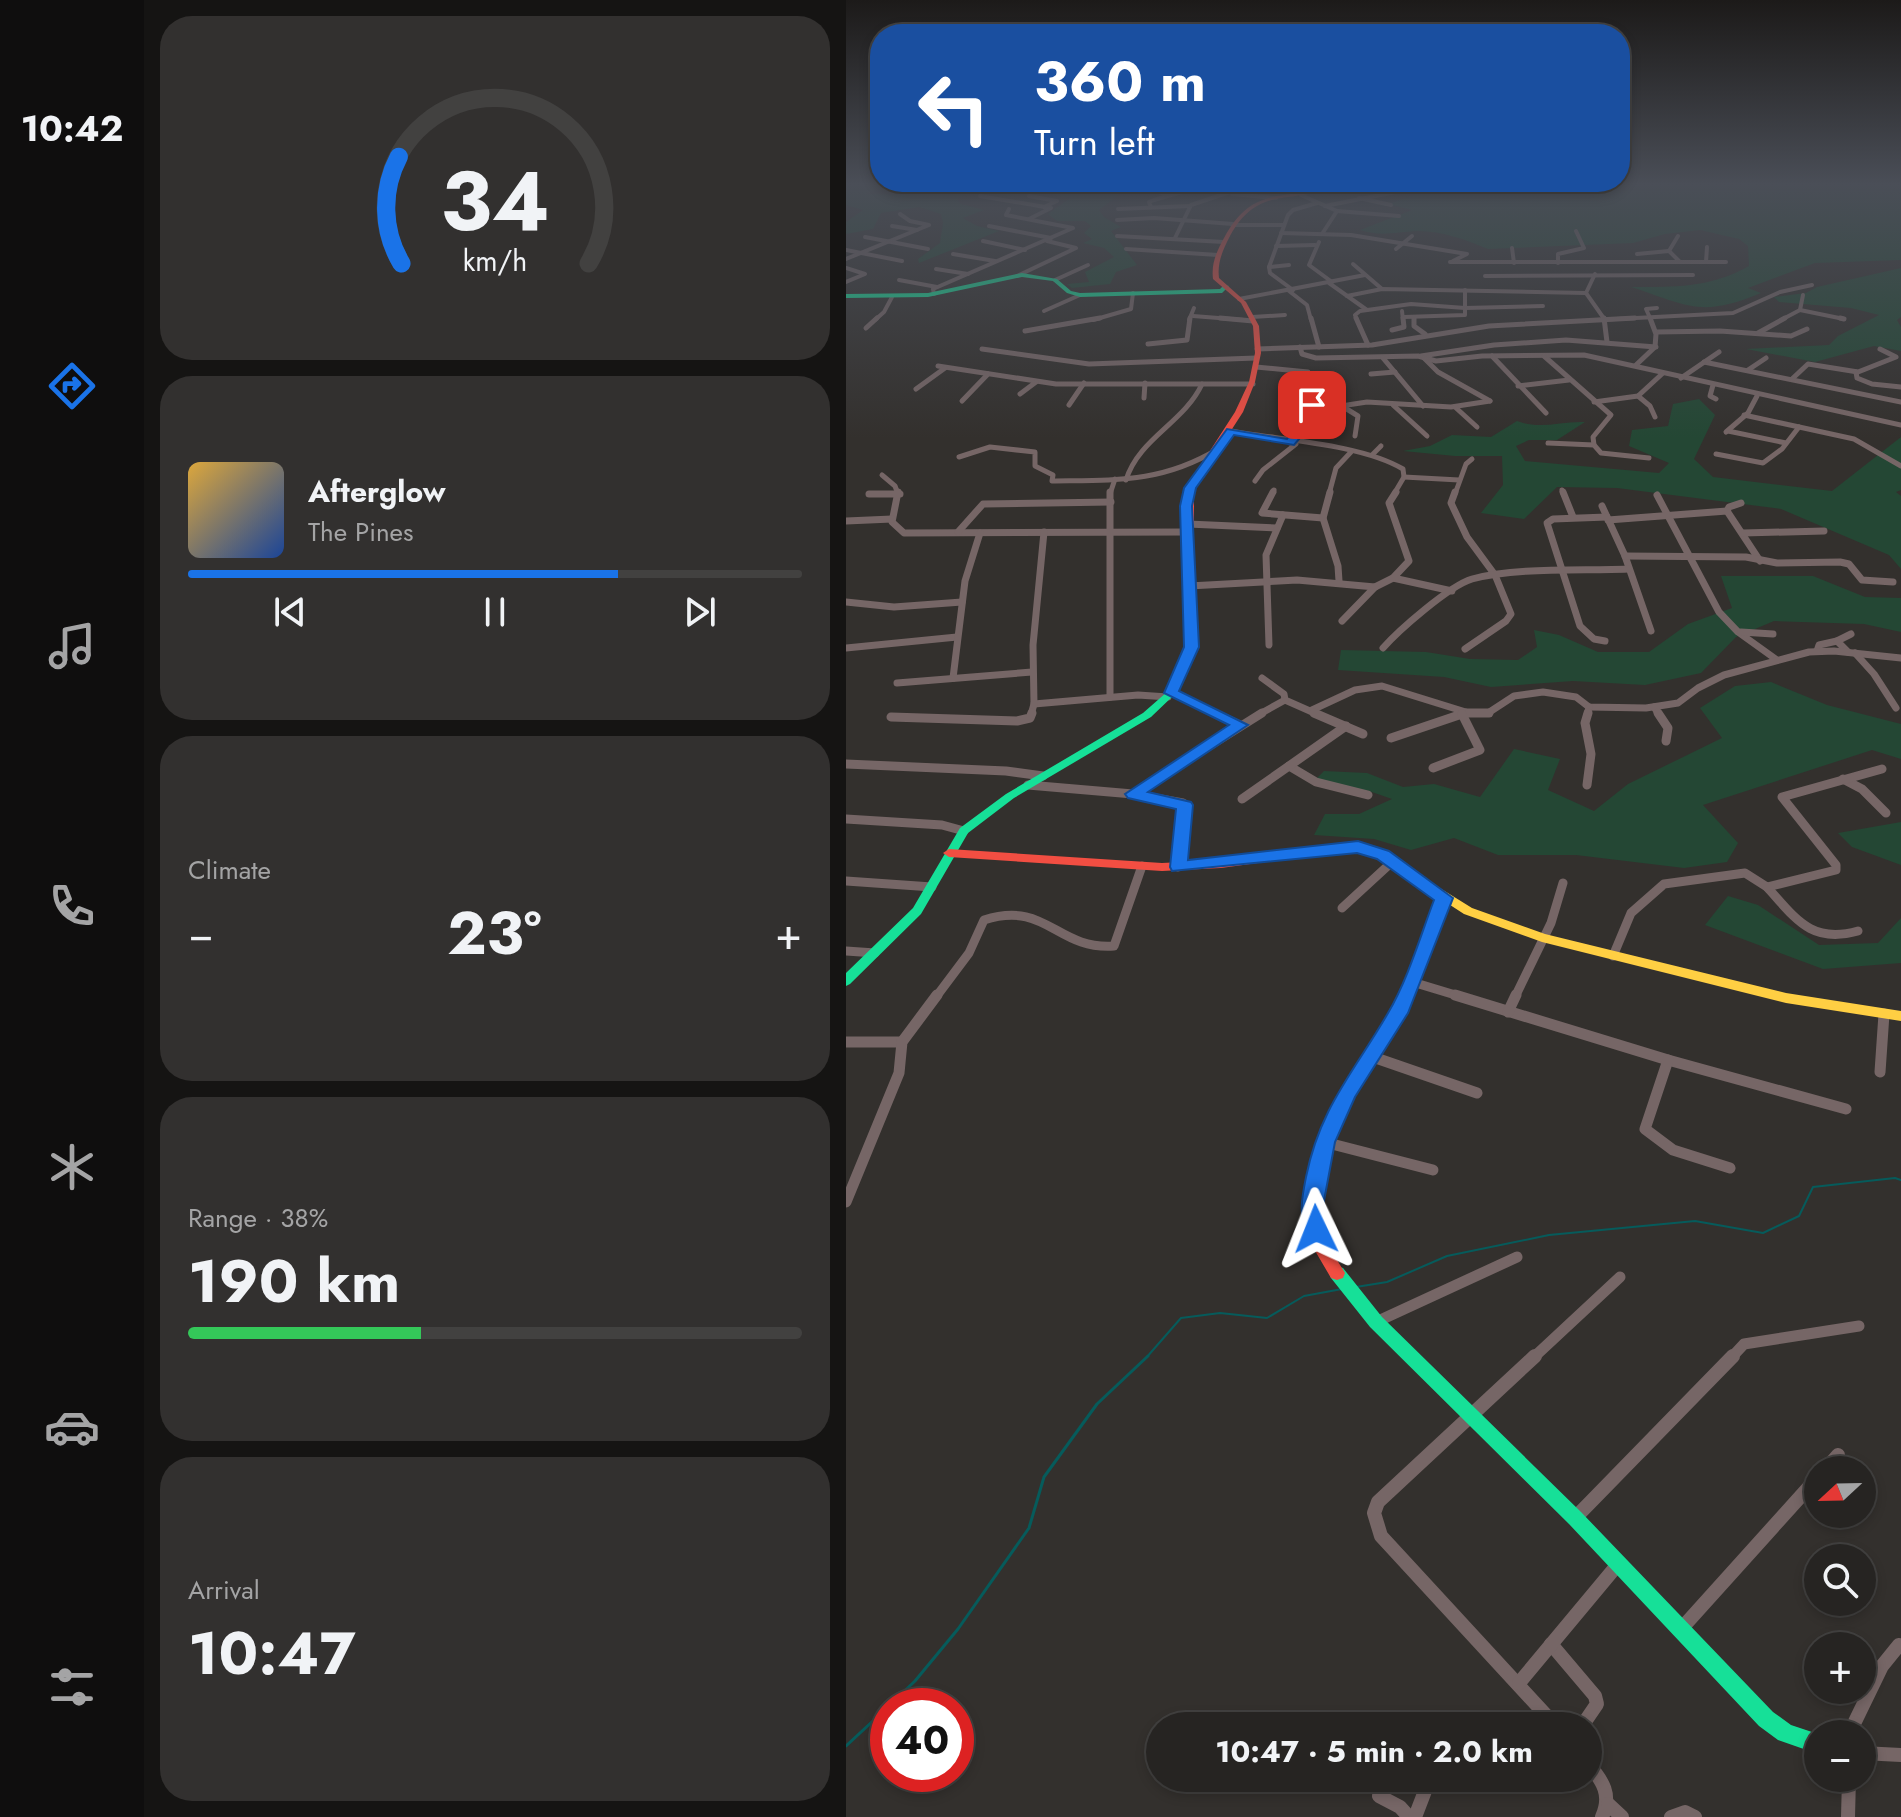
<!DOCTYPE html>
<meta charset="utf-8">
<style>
:root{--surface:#262422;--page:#32302f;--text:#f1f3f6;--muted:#a4a4a5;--line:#424140;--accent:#1a73e8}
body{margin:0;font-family:Jost,sans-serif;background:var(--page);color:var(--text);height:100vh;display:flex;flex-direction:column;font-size:30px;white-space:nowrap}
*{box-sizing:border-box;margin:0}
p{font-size:26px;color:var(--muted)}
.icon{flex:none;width:44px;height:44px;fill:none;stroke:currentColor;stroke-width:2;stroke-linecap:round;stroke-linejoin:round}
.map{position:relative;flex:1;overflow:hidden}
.panel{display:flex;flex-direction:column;gap:16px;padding:16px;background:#151413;width:702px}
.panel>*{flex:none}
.banner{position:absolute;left:24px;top:24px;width:760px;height:168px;border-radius:32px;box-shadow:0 4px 12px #0003,0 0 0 2px var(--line);background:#1a4fa0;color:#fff;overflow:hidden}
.needle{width:52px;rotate:248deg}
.fabs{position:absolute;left:958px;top:1456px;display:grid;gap:16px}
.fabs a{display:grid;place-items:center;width:72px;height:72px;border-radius:50%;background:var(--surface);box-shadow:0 4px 12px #0003,0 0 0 2px var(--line);font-size:40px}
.speed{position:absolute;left:24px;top:1688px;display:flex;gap:16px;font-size:40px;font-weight:700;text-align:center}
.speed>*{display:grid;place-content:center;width:104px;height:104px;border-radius:50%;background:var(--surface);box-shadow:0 4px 12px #0003,0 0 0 2px var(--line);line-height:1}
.speed .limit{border:12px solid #d22;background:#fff;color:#111}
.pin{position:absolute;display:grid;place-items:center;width:68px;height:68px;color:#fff;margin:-34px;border-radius:16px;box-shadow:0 4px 12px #0006}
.me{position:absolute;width:88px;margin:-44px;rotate:358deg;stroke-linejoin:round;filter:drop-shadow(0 0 6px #0008)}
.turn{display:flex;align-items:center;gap:28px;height:168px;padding:0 32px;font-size:36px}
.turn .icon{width:104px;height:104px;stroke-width:2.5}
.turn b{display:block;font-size:56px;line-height:68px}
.big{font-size:60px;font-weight:700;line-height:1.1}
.panel .card{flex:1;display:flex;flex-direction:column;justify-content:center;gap:12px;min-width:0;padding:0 28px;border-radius:32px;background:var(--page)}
.panel .dial{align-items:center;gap:0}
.dial svg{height:208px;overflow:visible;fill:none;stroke:var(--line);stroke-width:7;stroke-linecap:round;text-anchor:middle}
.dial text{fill:var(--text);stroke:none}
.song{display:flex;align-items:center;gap:24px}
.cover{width:96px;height:96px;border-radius:12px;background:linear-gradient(135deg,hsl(40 70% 55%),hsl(220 70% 35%))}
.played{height:8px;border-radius:4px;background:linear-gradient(90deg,var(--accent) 70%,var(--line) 70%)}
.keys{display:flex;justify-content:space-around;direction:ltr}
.heat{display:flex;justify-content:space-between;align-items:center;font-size:44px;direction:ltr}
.charge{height:12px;border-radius:6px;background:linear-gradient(90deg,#34c759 38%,var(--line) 0)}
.trip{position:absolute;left:300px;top:1712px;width:456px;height:80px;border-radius:40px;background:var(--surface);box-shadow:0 4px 12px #0003,0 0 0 2px var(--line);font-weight:700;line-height:80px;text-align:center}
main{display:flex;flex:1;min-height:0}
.dock{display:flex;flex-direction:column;width:144px;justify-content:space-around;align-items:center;background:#0f0e0e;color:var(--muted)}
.dock .icon{width:56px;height:56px}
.dock .selected{color:var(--accent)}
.dock b{font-size:36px;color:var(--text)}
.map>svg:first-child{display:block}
.green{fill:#244734}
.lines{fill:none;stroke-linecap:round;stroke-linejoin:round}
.stream-far1{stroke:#065b5b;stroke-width:2}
.stream{stroke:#065b5b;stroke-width:3}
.street-far5{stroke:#766666;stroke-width:4}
.street-far4{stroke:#766666;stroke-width:5}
.street-far3{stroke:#766666;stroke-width:7}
.street-far2{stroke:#766666;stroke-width:9}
.street-far1{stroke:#766666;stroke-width:11}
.street{stroke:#766666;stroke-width:14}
.fast{fill:#16e098;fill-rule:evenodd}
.slow{fill:#ffcf43;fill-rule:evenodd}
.jam{fill:#f24e42;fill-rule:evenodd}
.route{fill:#1a73e8;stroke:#114b97;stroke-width:2}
</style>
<main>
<nav class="dock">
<b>10:42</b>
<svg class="icon selected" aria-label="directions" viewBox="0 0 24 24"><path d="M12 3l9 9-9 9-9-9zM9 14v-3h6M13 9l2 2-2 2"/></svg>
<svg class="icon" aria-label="music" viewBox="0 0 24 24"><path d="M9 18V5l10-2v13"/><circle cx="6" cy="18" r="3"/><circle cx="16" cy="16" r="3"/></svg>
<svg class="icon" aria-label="phone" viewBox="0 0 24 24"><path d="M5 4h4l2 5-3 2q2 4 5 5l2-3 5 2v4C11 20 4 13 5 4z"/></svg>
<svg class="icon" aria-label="climate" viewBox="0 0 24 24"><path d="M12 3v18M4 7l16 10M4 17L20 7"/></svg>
<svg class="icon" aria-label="car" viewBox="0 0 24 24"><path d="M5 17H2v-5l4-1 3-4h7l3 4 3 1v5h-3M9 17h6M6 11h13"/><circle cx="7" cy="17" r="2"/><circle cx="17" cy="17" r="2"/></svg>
<svg class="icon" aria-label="filters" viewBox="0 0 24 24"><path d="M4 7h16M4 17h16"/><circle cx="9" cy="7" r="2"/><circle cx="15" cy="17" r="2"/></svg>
</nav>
<section class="panel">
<div class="card dial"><svg viewBox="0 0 100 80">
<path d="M14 69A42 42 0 1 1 86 69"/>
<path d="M14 69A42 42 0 0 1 13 28" stroke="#1a73e8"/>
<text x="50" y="56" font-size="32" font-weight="700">34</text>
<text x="50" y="72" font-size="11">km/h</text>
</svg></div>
<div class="card">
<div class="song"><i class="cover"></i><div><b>Afterglow</b><p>The Pines</p></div></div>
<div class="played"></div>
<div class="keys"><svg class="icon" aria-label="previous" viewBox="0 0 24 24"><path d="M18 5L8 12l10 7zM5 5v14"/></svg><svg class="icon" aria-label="pause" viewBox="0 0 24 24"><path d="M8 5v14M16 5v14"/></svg><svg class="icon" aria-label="next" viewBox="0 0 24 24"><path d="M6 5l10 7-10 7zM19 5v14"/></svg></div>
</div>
<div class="card"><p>Climate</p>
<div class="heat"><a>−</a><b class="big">23°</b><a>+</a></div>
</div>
<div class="card"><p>Range · 38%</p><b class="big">190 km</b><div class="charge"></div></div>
<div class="card"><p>Arrival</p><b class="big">10:47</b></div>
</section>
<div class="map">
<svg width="1055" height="1817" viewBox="0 0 1055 1817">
<rect width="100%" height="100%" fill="#33302d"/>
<g class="green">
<polygon points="0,184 62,184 32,188 20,194 59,195 116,186 118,184 287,184 253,210 258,217 275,227 265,231 291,265 270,272 264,284 226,288 221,284 243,282 239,272 268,257 258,248 237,243 246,239 238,233 245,226 239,221 211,221 202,214 224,198 195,192 161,196 141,193 121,194 111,199 115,204 138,210 117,218 131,226 153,231 73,263 72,259 94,243 97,223 95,214 73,207 35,213 27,229 0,234 0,222 17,210 0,205"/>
<path d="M575,184H1055V260L969,263L902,288L915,293C855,318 843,306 785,287C829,287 864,288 903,266L902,246L893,239L854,230L819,234L787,243L642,249C621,240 595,231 572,231C550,232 535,237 514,230L566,210L543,204L586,188Z"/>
<polygon points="1055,268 1055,317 1051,320 1055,327 1055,351 1028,346 969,362 900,349 983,345 992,336 1033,315 1005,308 933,302 928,297 960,293 971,287"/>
<path d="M853,399L869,415L848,459L867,477L986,491L1055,437V490L1050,492L1055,496V569L1043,555L935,509L771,488L711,487L678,519L635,513L657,485L656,456H609L557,451L584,446L606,435L645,437L671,421C693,430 715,421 739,422L711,440H683L670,446L679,461L813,473L823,463L783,446L786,430L822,426L827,404Z"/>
<polygon points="875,576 967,576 1019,597 1055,598 1055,632 1018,624 928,621 890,637 855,673 799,685 727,681 645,687 598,677 492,670 495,650 580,652 624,659 672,660 691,647 688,630 713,635 752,652 803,652 842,624 886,608"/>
<polygon points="925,682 981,705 1055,724 1055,759 1026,750 857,805 892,843 881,862 838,868 730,855 652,855 608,838 565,850 528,839 468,835 479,814 513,814 546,799 523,791 467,782 478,771 521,773 557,787 588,784 634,797 668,749 714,759 702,790 748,811 782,784 876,738 854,708 889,686"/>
<polygon points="1055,822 1055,865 1006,847 992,833"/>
<polygon points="882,896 912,905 973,945 1032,943 1055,918 1055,963 977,969 859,925"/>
</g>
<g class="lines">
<g class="stream-far1">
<polyline points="510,1287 541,1282 601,1256 703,1235 849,1221 917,1233 953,1216 967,1187 1049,1178 1055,1180"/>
<polyline points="300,1358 335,1318 374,1313 421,1318 458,1296 496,1289"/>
</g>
<g class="stream">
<polyline points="43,1706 69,1681 112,1629 183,1528 198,1477 251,1404 302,1356"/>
<polyline points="0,1746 42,1707"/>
</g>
<g class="street-far5">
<polyline points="294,185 321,195"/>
<polyline points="64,188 82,184"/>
<polyline points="386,194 430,198"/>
<polyline points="404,194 427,186"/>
<polyline points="455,195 491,211 476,234"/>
<polyline points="134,196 205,208 183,219"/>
<polyline points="183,196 211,201 198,207"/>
<polyline points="513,198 545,205"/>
<polyline points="479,206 575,187"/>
<polyline points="305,207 303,202 308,200 364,184"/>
<polyline points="272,209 344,206"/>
<polyline points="491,211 553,216"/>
<polyline points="271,220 308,218 387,224"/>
<polyline points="386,225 438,225"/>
<polyline points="46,226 71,230"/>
<polyline points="143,226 205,238"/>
<polyline points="435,233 505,235 621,254 607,261"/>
<polyline points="271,236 378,242"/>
<polyline points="832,236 823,251 834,262"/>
<polyline points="19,237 82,249"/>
<polyline points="329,238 345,205 408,184"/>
<polyline points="137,241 179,250"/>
<polyline points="473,242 463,265 486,282"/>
<polyline points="430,246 469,245"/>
<polyline points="666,248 668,263"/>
<polyline points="280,249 372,255"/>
<polyline points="550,249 566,236"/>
<polyline points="0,250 56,261"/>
<polyline points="107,254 149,261"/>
<polyline points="791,254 823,251"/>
<polyline points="0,259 83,225 64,221 54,214"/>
<polyline points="604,262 880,262"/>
<polyline points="860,262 861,247"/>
<polyline points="712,263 712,254 738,248 730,231"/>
<polyline points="507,264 536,289"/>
<polyline points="423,267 443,265"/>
<polyline points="0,268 19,274 0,282"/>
<polyline points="90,269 122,274"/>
<polyline points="749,274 740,293 759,320"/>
<polyline points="171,276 230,248 201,241"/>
<polyline points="639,276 847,275"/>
<polyline points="53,280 91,287"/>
<polyline points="209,280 242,265"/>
<polyline points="483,283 521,310"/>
<polyline points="447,290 424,273 423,267 442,215 447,210 471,203"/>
<polyline points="443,291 461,305 465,320"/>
<polyline points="88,294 87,289 227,228 160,215 163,209"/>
<polyline points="501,296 536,289 740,293"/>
<polyline points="393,299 519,275"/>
<polyline points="954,310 998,319"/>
<polyline points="198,311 234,295"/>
<polyline points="556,311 557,320"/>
<polyline points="347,316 398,320"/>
<polyline points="406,317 439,315"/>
<polyline points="558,317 619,315 619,290"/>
<polyline points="568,317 568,320"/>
<polyline points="29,320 38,312 46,297"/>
<polyline points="247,320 285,309 287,293"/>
<polyline points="343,320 348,308"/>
<polyline points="511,320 509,315 514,311 565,304 619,308 697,306"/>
<polyline points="751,320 887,313 934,292 966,285"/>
<polyline points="805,320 800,309 811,308"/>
<polyline points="935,320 954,310 957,295"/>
</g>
<g class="street-far4">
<polyline points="374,318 407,321"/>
<polyline points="465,318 473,347"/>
<polyline points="510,318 522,345"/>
<polyline points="568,318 568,326 579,334"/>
<polyline points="758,318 761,342"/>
<polyline points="994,318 998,319"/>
<polyline points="20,328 31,318"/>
<polyline points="546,330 558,327 557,318"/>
<polyline points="179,331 254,318"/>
<polyline points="810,332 874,331 945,336 961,329"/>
<polyline points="912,333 939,318"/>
<polyline points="302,344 341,340 344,318"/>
<polyline points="454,347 456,354 470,358 572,356 590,361 636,356 738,355 1055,425"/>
<polyline points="136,349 243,364 410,358"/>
<polyline points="411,349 526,345 643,326 789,318"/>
<polyline points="575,356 648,345 720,340 810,347"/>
<polyline points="646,356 700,413"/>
<polyline points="698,356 765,415 747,437 748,445"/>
<polyline points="537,358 577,406"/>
<polyline points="578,358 592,372 644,401"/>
<polyline points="858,362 1055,402"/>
<polyline points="790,365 809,347 810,334 804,318"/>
<polyline points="92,366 210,384 407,384"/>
<polyline points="410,367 462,372 465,387 512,416 509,436"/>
<polyline points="902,370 920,358"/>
<polyline points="1010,372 1011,378 1026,384 1055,387"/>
<polyline points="525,374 549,372"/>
<polyline points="835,378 873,352"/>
<polyline points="946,379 962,364 1012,372 1050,357 1034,349"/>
<polyline points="867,385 864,396 870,399"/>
<polyline points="672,386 723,380"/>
<polyline points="70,389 99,368"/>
<polyline points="174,394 190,382"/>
<polyline points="792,396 804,406 809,417"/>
<polyline points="298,398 299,383"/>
<polyline points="116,401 142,374"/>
<polyline points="748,402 792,396 817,373"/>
<polyline points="223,405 238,383"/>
<polyline points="547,405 581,436"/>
<polyline points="495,406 521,402 605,407 644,401"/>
<polyline points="609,407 631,427"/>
<polyline points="898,415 1008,439 1055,466"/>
<path d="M385,431C434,440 515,444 557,469L558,477L548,494"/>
<polyline points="882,431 940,443"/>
<polyline points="880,432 902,413 911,396"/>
<polyline points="444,443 467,404 486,401"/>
<polyline points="702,443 748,445 755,453 803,458"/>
<polyline points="870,454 917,463 936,449 953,427"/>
<polyline points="526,455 535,446"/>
<path d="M113,457L144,447L189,452V466L207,475L206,481C269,480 316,483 372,449"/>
<polyline points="36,475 49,486 52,494"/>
<polyline points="558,477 613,480"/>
<path d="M280,480C293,438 338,423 356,384"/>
<polyline points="409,481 417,470 450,444"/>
<polyline points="716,490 717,494"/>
<polyline points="264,494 269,479"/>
<polyline points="426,494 428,490"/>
<polyline points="483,494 490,468 505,452"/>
<polyline points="609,494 620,464 626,459"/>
</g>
<g class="street-far3">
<polyline points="52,492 46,522 58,533 342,532"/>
<polyline points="264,492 264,697"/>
<polyline points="427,492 416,513 477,518"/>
<polyline points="484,492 477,518 492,566 493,581"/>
<polyline points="609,492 605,503 621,537 649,575 665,614 660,621 619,649"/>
<polyline points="717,492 727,517"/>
<polyline points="23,494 54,494"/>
<polyline points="811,495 873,612 892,632 931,660"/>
<polyline points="756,506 779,556 805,631"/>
<polyline points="881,511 883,507 895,503"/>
<polyline points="762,520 881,511 914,561"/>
<polyline points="0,521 46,519"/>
<polyline points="342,524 431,528"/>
<polyline points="112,532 137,504 265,502"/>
<polyline points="897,533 978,531"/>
<polyline points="779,556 900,557 931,563 994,562 1003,564 1016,580 1047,582"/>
<polyline points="547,578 606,591"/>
<polyline points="343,586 451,580 529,587"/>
<polyline points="0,602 48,607 116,602"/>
<polyline points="496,621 529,587 547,578 563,561 543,503 550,492"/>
<polyline points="895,632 927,634"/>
<polyline points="759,641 748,639 734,626 701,523 707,519 761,517"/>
<polyline points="423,645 420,555 437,515"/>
<polyline points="0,648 111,637"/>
<path d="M537,648C553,630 603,586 626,579C669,567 736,571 782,569"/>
<polyline points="971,651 973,645 991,641"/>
<polyline points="1002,652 991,641 1005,634"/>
<polyline points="1009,653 1028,674 1050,708"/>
<polyline points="107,678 119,581 134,533"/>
<polyline points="416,678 438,694 439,700 473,715"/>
<polyline points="51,683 186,672"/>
<polyline points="325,693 372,715"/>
<polyline points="188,704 292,695 322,697"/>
<polyline points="808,707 813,715"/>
<polyline points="466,710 509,690 536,686 623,713 642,713 668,696 697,692 730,697 743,707 800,708 832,703 852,688 878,675 963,652 988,651 1055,658"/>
<polyline points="185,715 188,704 187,645 198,532"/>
<polyline points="412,715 439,700"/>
<polyline points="741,715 743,707"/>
</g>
<g class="street-far2">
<polyline points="368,713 394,725"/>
<polyline points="468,713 517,734"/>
<polyline points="620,713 643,713"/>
<polyline points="812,713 822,728 820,741"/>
<polyline points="45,717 171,721 184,718 186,713"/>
<polyline points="545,738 616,714"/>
<polyline points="0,764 160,771 197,776"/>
<polyline points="443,766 470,782 522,795"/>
<polyline points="587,768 634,750 616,714"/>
<polyline points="997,779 1016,789 1040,813"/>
<polyline points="182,785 287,794 337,803 340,813 332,867"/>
<polyline points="741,785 745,754 739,723 742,713"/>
<polyline points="287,794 416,713"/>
<polyline points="396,799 500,726"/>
<polyline points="0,819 96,825 118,831"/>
<polyline points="0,881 86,887"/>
<path d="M921,887C950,919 965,944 1012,931"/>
<polyline points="496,908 546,862"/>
<polyline points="0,951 29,953"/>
<polyline points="767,956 785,913 818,884 899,873 921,887 990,870 990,865 936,797 1036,769"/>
<polyline points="563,981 616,997"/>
<path d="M90,997L123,953L138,920C201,900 210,950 268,946L296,866"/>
<polyline points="669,997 705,923 717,883"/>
</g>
<g class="street-far1">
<polyline points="609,995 822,1060 1000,1109"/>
<polyline points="662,1012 670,995"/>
<polyline points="0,1042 56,1042"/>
<polyline points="524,1056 631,1093"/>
<polyline points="822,1060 799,1129 827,1150 884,1168"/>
<polyline points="1034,1072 1038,1014"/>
<polyline points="478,1142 587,1170"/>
<polyline points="0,1202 53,1073 56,1042 91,995"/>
<polyline points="530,1322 671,1257"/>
<polyline points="687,1358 774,1277"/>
<polyline points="885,1358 898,1344 1013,1326"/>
</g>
<g class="street">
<polyline points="689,1356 532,1502 528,1513 535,1536 710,1726"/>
<polyline points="979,1470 992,1455"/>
<polyline points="729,1518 887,1356"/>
<polyline points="836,1628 972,1477"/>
<polyline points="705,1644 749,1696 751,1704 736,1726"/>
<polyline points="673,1683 773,1563"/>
<polyline points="642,1726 645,1724"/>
<polyline points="1003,1734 1036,1666 1053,1645"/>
<polyline points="1016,1753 1055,1755"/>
<path d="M742,1764C757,1781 766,1795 756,1817"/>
<polyline points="533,1796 554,1807 563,1817"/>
<polyline points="762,1804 776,1817"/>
<polyline points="569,1817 584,1778"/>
<polyline points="825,1817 839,1812 849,1817"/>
<polyline points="1002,1817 1003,1778"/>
</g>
<g class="fast">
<polygon points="176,273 211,279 225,291 234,293 374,289 378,285 383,286 376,293 234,297 221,293 207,281 176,277 82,297 0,298 0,294 82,293"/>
<polygon points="344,558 348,561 351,647 328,695 305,717 168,798 122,833 75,914 4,984 0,986 0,973 67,908 114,828 160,794 297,713 321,692 341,647 340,561"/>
<polygon points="491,1266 497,1268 536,1317 735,1512 927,1712 945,1725 972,1734 972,1754 932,1740 913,1726 723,1524 524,1327 485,1278 483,1273 485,1268"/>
</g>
<polygon class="slow" points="568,872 626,908 699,934 940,993 1055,1011 1055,1021 940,1003 696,942 618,914 564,879 562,876"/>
<g class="jam">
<path d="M489,184H494C449,207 413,182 384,236C377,250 371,262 373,278L400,302L413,326L415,353L409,382L397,412L348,488V561L341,563L340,488L389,412L403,382L409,353L407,326L395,303L367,279C365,263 371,251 378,238C408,182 439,203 489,184Z"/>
<polygon points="499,843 524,845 574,876 572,879 564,879 518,852 499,851 375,868 316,871 103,857 97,853 103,849 316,863 375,860"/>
<polygon points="598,894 604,898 560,1013 506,1096 485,1142 473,1206 483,1247 499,1273 497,1278 491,1280 485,1278 468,1249 459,1206 471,1142 495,1090 547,1012 592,898"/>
</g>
</g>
<linearGradient id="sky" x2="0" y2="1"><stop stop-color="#1c1a19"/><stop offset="0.42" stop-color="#4a4e57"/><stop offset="1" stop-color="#4a4e57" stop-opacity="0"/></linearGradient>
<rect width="1055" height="438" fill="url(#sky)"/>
<path class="route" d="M462,403L472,405L460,431L448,445L388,435L350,488L346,506L353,647L333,691L402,725L302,792L345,802L347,805L342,860L512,841L543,851L607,898L562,1013L509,1097L489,1142L477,1206L482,1229L478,1236L470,1239L462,1236C452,1216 456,1197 460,1177C474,1107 508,1072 542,1013C562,979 574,937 588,900L531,859L511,853L326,871L324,867L330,809L282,798L279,794L383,725L318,693L338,647L334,506L338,488L381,429L441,439Z"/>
</svg>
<div class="fabs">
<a><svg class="needle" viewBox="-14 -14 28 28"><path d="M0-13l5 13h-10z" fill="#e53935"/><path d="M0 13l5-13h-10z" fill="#a4a4a5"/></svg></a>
<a><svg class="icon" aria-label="search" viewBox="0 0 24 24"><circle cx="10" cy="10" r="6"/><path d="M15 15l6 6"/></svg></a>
<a>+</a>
<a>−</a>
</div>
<div class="speed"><div class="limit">40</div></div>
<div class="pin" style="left:466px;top:405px;background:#d93025"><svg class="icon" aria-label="arrive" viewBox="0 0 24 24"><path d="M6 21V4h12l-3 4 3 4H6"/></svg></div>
<svg class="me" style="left:470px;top:1229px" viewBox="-20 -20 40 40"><path d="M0-17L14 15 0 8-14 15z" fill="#1a73e8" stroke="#fff" stroke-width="4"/></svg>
<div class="trip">10:47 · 5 min · 2.0 km</div>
<div class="banner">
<div class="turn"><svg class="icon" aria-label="left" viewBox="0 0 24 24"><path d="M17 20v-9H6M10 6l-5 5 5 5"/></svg><div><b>360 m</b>Turn left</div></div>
</div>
</div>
</main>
